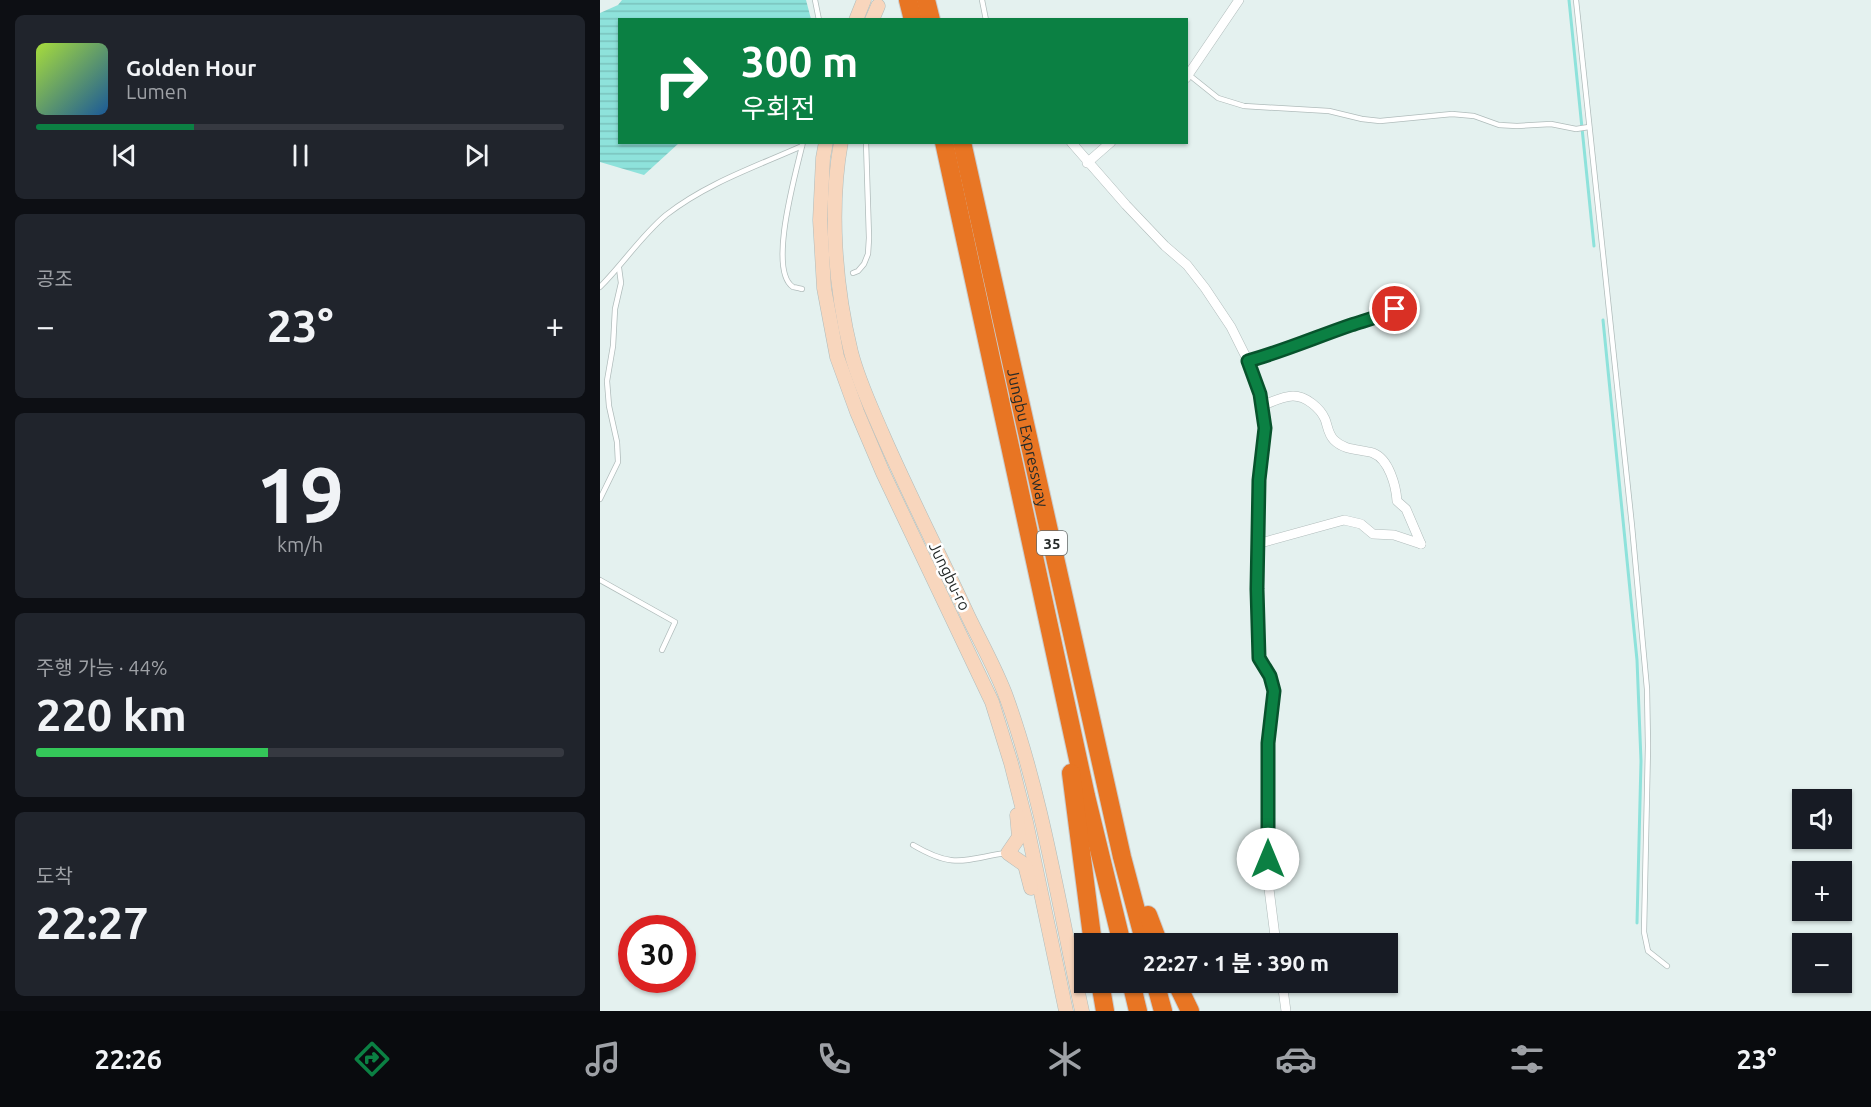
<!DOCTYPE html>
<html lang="ko">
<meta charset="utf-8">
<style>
:root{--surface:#171b24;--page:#20242c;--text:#f1f3f6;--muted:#9ea1a6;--line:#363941;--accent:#0b8043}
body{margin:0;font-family:Ubuntu,"Noto Sans KR",sans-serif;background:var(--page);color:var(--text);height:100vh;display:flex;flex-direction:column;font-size:22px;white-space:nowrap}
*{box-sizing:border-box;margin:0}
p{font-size:20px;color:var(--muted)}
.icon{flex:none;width:33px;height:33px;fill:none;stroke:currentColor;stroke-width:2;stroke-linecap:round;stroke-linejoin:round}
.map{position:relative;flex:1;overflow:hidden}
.details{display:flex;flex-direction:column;gap:15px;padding:15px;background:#0d0f14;width:600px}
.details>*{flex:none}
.banner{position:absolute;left:18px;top:18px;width:570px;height:126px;border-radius:0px;box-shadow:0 2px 4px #0004;background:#0b8043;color:#fff;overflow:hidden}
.controls{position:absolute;left:1192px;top:789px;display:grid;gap:12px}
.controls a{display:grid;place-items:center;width:60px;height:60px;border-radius:0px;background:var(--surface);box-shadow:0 2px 4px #0004;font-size:30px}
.speed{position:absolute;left:18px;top:915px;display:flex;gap:12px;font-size:30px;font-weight:700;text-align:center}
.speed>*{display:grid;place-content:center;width:78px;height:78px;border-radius:50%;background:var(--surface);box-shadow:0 2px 4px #0004;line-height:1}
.speed .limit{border:9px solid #d22;background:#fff;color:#111}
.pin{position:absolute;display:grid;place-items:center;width:51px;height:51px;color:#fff;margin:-26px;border:3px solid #fff;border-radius:50%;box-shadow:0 2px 6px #0007}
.me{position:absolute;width:66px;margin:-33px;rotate:0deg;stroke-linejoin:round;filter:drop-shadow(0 0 4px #0008)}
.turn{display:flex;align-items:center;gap:21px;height:126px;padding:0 24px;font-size:27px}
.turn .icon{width:78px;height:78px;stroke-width:2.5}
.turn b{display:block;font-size:42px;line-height:51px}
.big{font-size:45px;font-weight:700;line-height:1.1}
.details .card{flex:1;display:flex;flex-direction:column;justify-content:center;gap:9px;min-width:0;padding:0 21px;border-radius:9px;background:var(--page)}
.details .dial{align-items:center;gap:0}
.dial b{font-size:78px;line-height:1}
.song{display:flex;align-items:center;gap:18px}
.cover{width:72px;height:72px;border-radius:9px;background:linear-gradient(135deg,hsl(80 70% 55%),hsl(210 70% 35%))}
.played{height:6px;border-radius:3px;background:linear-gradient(90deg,var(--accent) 30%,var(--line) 30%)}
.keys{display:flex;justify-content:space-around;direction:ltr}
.heat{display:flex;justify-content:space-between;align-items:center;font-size:33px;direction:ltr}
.charge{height:9px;border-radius:4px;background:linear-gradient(90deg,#34c759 44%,var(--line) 0)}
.trip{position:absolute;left:474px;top:933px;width:324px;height:60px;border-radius:0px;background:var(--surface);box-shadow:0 2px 4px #0004;font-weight:700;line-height:60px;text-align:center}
.tab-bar{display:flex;height:96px;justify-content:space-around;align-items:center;background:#090b0e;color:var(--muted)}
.tab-bar .icon{width:42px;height:42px}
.tab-bar .active{color:var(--accent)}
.tab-bar b{font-size:27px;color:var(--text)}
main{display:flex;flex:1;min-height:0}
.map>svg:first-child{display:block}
.water{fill:url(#water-rules)}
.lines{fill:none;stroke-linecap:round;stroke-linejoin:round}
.stream{stroke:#8ee2db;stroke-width:3}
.lane-casing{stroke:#b0bcbb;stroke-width:6}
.street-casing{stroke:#b0bcbb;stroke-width:10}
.secondary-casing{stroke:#b0bcbb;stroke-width:15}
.highway-casing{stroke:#cbcccc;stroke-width:20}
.lane{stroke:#fff;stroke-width:4.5}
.street{stroke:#fff;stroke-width:9}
.secondary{stroke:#f8d6bd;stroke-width:14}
.highway{stroke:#e87523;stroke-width:18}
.route-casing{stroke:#07532c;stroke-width:15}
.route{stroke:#0b8043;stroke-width:10}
.labels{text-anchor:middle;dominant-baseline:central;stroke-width:5;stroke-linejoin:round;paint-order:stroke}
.shield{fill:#fff;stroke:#666a69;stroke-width:1.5}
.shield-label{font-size:15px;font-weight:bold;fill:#252a29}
.street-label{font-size:16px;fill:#252a29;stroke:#fff}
</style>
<main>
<section class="details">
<div class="card">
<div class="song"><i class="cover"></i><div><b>Golden Hour</b><p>Lumen</p></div></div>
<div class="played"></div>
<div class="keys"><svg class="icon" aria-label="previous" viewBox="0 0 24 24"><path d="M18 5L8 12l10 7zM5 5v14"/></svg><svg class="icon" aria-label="pause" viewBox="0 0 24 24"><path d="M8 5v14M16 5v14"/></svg><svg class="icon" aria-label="next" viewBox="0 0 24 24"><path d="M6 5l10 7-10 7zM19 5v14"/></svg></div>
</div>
<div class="card"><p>공조</p>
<div class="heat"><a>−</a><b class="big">23°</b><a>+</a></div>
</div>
<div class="card dial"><b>19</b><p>km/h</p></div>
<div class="card"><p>주행 가능 · 44%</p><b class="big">220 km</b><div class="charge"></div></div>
<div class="card"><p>도착</p><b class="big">22:27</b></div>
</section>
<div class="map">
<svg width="1271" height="1011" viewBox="0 0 1271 1011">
<defs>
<pattern id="water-rules" width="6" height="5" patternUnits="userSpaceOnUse" patternTransform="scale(1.5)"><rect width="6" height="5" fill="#8ee2db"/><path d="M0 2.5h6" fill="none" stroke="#7ac2bc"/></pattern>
</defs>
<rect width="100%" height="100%" fill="#e4f1ef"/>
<polygon class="water" points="22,0 206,0 211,19 20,20 20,142 79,143 44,175 0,162 0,13 18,5"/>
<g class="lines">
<g class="stream">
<polyline points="969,0 994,246"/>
<polyline points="1003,320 1037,660 1041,761 1037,923"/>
</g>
<g class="lane-casing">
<g id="lane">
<polyline points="215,0 219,20"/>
<polyline points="382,0 386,20"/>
<polyline points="976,0 1032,526 1047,689 1048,746 1044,932 1048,951 1067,966"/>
<polyline points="588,74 618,98 644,106 729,111 762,119 780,121 852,114 874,116 899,125 917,126 951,124 976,129 989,127"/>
<polyline points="253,273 258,271 264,264 268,254 269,238 266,142"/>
<path d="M0,287C23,264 41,236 66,215C107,183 155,167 202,146"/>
<path d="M202,289C202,289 194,287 193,287C167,270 197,169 203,142"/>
<polyline points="0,499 18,462 17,442 9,406 7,381 13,346 15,309 21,283 19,268"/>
<polyline points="0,580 75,622 62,650"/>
<path d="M313,845C354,869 363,860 405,853"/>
</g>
</g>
<g class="street-casing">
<g id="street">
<polyline points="586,78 639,0"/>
<polyline points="471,142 526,205 565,246 587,265 605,288 631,327 648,361 660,394 665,428 659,480 657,526 659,658 670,676 674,691 668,743 668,881 676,944"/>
<polyline points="487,163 511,142"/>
<path d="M648,361C684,351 716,337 751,325C766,320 780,318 795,309"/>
<path d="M662,406C671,402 683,396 693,396C706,396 720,408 725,419C728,427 728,434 734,440C745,451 760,449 773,453C789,459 796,486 797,501L806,509L821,544"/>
<polyline points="657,544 744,520 761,524 773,534 794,535 821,544"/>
<polyline points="682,982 686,1011"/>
</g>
</g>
<g class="secondary-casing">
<g id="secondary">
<polyline points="256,20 264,0"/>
<polyline points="272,20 278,6"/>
<polyline points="226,142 223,158 220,220 224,288 237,357 257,412 283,473 392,702 411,763 426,822 466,1011"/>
<path d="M241,142C229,208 235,287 251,352C258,380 271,407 282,433C309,495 340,555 368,616C381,643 397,671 407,699C443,800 459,907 482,1011"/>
<polyline points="417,815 419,837 408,853 425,865 431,888"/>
</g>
</g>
<g class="highway-casing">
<g id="highway">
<polyline points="308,0 313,20"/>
<polyline points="326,0 331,20"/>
<polyline points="344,142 486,796 522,944"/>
<path id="s1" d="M362,142L522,857L545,944"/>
<polyline points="471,773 493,944"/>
<polyline points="548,915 559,944"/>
<polyline points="500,982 505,1011"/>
<polyline points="531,982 538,1011"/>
<polyline points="555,982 563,1011"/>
<polyline points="576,982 590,1011"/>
</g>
</g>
<use href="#lane" class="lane"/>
<use href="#street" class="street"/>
<use href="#secondary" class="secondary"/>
<use href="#highway" class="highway"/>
</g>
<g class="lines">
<g class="route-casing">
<path id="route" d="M668,859V743L674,691L670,676L659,658L657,589L659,480L665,428L660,394L648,361C684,351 716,337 751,325C766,320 780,317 795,309"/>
</g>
<use href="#route" class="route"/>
</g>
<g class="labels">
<rect class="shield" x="437" y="531" width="30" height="24" rx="4.5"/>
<g class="shield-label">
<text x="452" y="543">35</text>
</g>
<g class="street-label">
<text stroke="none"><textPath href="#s1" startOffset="303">Jungbu Expressway</textPath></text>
<text transform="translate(350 576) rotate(64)">Jungbu-ro</text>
</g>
</g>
</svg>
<div class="controls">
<a><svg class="icon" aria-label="sound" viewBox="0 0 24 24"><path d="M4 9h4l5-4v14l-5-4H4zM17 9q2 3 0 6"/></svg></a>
<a>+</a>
<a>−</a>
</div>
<div class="speed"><div class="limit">30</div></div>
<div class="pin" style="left:795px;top:309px;background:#d93025"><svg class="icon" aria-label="arrive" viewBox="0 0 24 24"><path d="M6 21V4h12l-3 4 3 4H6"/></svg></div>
<svg class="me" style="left:668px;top:859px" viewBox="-20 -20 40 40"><circle r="19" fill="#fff"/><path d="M0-13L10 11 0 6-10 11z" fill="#0b8043"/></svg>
<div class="trip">22:27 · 1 분 · 390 m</div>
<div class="banner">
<div class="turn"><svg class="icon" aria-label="right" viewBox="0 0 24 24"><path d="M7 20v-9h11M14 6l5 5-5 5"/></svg><div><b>300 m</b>우회전</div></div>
</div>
</div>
</main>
<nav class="tab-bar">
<b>22:26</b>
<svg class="icon active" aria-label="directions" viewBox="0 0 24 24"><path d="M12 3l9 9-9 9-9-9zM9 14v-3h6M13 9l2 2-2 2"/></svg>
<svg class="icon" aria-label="music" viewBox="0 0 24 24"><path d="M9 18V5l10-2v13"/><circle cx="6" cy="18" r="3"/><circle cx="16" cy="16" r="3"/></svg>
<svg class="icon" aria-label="phone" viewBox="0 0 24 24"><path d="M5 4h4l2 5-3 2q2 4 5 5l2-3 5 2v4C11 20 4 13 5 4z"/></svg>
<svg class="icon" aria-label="climate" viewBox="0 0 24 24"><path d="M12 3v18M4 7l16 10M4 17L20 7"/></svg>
<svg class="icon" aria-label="car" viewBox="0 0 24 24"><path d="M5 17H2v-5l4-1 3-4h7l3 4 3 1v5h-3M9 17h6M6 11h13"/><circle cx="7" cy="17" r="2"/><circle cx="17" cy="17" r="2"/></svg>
<svg class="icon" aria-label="filters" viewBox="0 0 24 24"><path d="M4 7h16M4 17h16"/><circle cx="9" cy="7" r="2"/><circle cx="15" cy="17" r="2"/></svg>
<b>23°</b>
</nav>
